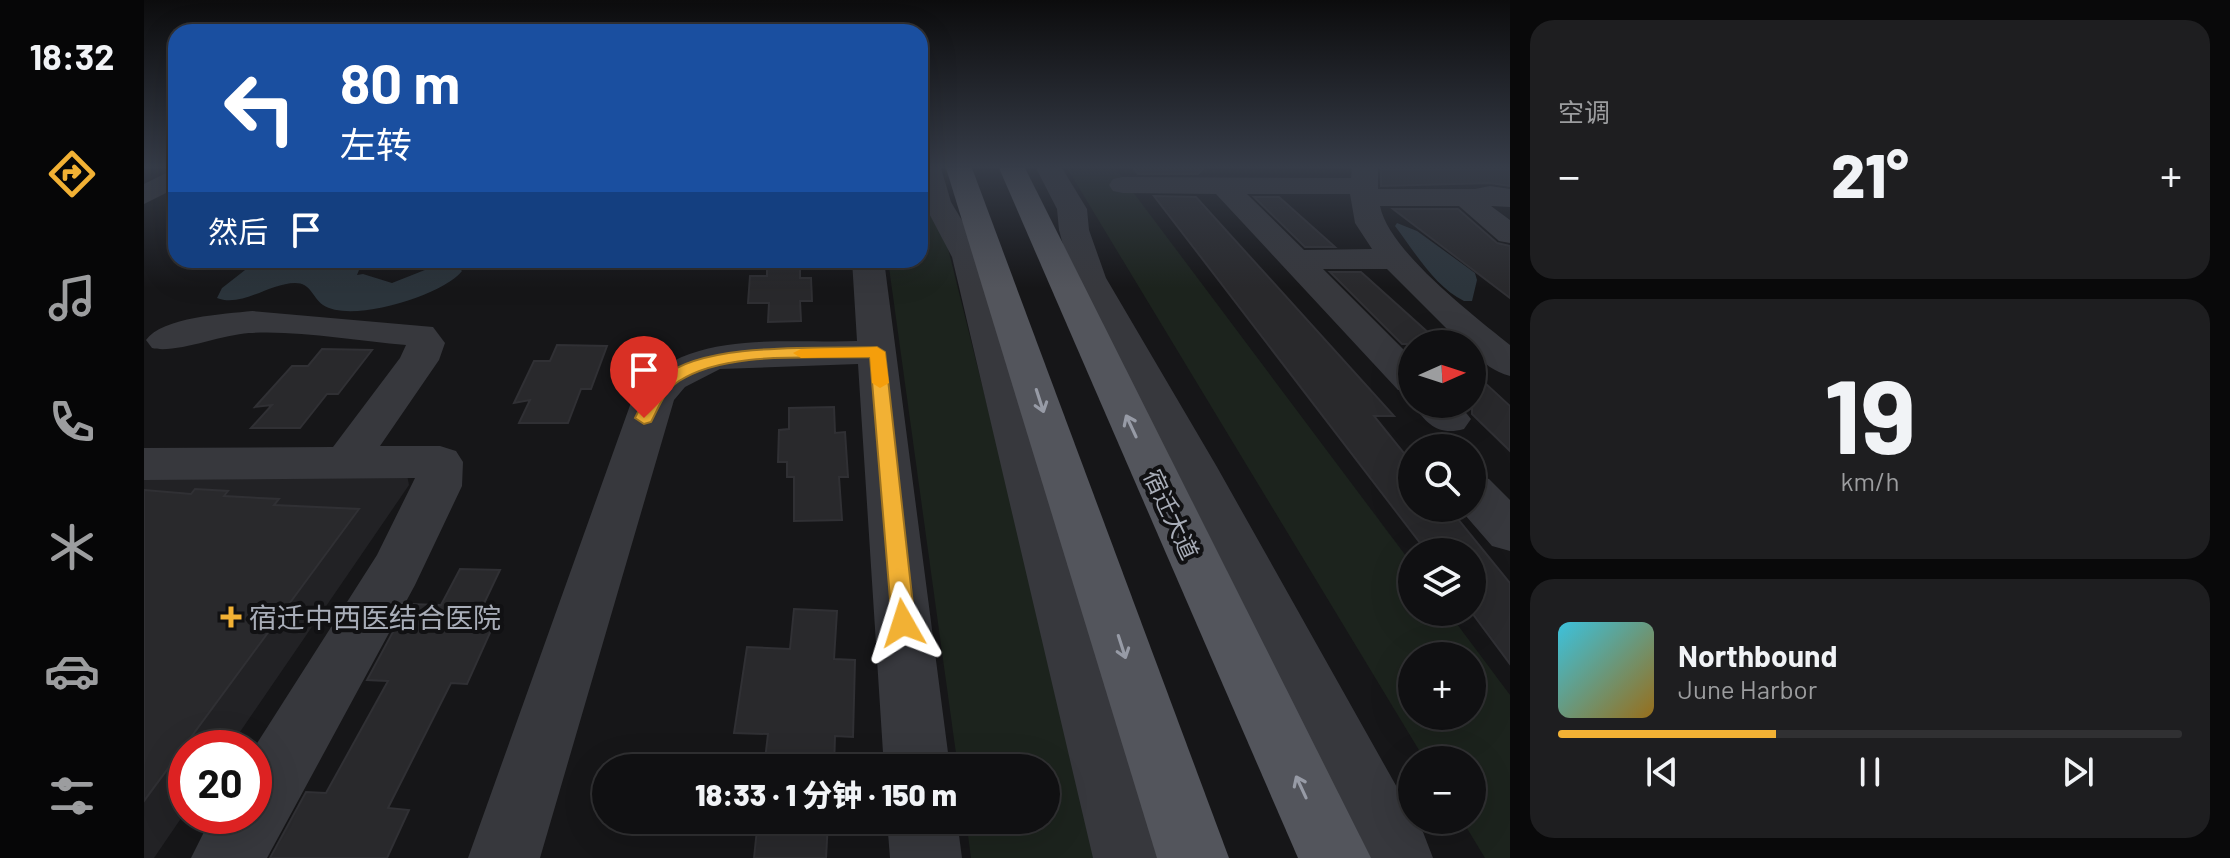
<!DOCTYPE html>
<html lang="zh">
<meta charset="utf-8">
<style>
:root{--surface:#101012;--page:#1e1e20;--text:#f1f3f6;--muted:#9c9d9f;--line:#303032;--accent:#f2b134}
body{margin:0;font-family:Barlow,"Noto Sans SC",sans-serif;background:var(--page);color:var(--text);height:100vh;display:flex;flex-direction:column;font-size:30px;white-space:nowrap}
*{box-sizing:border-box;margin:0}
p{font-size:26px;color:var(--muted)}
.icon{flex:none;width:44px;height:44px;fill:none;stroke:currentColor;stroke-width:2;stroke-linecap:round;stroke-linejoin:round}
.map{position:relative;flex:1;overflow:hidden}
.details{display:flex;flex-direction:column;gap:20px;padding:20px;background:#09090a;width:720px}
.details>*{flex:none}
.hud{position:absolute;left:24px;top:24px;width:760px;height:244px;border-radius:24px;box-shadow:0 8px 32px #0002,0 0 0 2px var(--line);background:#1a4fa0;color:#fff;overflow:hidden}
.needle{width:52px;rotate:87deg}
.fabs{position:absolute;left:1254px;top:330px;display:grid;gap:16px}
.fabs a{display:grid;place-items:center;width:88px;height:88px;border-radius:50%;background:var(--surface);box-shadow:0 8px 32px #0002,0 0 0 2px var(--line);font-size:40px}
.speed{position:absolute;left:24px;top:730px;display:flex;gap:16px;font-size:40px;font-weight:700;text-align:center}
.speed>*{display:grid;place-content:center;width:104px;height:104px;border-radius:50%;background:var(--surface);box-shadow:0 8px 32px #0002,0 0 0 2px var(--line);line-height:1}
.speed .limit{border:12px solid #d22;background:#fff;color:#111}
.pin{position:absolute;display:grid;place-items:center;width:68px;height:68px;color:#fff;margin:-82px -34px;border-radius:50% 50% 50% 0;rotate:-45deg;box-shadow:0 0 8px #0007}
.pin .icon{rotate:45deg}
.me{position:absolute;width:88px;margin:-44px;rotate:354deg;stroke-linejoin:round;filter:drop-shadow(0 0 6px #0008)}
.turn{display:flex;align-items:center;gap:28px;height:168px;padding:0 40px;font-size:36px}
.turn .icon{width:104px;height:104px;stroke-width:2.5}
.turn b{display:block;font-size:56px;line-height:68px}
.then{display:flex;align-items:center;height:76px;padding:0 40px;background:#0003;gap:16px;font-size:30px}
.big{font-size:60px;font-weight:800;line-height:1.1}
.details .tile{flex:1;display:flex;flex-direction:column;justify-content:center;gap:12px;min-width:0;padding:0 28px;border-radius:24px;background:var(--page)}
.details .dial{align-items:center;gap:0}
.dial b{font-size:104px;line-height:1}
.song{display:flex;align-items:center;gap:24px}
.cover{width:96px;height:96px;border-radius:12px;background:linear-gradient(135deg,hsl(190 70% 55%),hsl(40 70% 35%))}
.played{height:8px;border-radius:4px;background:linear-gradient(90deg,var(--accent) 35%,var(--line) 35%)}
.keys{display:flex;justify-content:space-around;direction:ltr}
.heat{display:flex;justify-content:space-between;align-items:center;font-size:44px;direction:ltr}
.trip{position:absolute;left:448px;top:754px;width:468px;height:80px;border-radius:40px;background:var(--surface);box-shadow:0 8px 32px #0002,0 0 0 2px var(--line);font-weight:800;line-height:80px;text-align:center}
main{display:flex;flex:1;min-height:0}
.dock{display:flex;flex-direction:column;width:144px;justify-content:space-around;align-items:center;background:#060607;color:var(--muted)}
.dock .icon{width:56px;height:56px}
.dock .on{color:var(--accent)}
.dock b{font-size:36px;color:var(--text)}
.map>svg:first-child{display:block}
.built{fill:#222225}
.green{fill:#1c231d;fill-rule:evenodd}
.water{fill:#2c353c}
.building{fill:#29292c;stroke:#303034;stroke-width:2}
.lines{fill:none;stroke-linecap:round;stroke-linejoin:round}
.minor{fill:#37383d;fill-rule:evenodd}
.major{fill:#53555c;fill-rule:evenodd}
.oneway{stroke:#979ba6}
.route{fill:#f2b134;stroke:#9d7322;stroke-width:2}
.slow{fill:#f59e0b}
.poi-dot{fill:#f2b134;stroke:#111113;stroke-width:3}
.labels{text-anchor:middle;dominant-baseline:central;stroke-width:8;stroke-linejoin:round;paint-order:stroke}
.street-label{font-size:24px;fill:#a8adb8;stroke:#111113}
.near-poi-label{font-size:28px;fill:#a8adb8;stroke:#111113;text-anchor:start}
</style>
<main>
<nav class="dock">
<b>18:32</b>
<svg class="icon on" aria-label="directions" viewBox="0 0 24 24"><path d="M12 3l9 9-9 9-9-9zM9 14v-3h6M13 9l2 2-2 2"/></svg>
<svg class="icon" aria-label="music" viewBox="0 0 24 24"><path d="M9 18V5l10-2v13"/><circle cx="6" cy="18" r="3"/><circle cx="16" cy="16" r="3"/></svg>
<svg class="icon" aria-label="phone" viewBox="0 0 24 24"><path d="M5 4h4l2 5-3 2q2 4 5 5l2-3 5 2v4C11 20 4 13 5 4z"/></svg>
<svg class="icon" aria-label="climate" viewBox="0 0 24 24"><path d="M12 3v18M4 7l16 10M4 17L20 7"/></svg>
<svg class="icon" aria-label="car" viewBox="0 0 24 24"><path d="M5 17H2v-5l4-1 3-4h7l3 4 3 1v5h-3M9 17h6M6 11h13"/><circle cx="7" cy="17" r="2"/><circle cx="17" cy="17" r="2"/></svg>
<svg class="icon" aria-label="filters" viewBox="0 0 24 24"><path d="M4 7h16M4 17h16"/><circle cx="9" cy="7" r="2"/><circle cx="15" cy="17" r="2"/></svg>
</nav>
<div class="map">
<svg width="1366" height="858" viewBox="0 0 1366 858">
<rect width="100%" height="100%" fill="#161618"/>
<polygon class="built" points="0,472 263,475 265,485 85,748 42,748 42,811 10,858 0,858"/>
<g class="green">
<polygon points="776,168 784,168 956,858 827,858 822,820 902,820 902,768 814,768 744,260 776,260"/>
<path d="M923,168H971L1268,564V612H1304L1366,695V858H1341L1318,820H1328V760H1281ZM1268,656H1328V716H1268Z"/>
</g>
<g class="water">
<path d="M1253,223L1273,231L1331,273L1333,280L1328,301H1320C1291,287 1270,251 1251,226Z"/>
<path d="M114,260H219L213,275L219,274L248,283L291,266H313L318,271C300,295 207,324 179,305C168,297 167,283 151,283C126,283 97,308 73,298L78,288Z"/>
</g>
<g class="building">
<polygon points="989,168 1060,168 1054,174 994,174"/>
<polygon points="1237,169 1366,169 1366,186 1346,183 1237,186"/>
<polygon points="1010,196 1052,197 1250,416 1230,416 1268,463 1268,508 1305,508 1366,583 1366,664 1328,613 1328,552 1283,552"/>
<polygon points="1110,197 1135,197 1191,247 1161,247"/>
<polygon points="1249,209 1314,209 1353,243 1366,246 1366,298"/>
<polygon points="623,260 645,260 645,266 656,266 656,278 667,278 668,301 656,301 657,321 624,322 625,303 604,303 606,276 623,276"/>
<polygon points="1186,272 1217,272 1297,344 1258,344"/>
<polygon points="413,345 463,346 447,389 437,389 424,423 375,423 386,400 370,403 390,361 406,361"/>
<polygon points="178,349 228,350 194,394 183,394 156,428 107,428 128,405 111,407 148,366 164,366"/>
<polygon points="1328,371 1366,406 1366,451 1328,414"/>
<polygon points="690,407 691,433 701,432 704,477 695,477 698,520 650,521 650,477 643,477 643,462 634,462 635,430 645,429 645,408"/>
<polygon points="51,489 84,491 80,496 135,499 130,505 215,509 0,801 0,490 47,494"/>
<polygon points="316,569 356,570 335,614 354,615 323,684 307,683 244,808 265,810 243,858 126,858 162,792 182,793 244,681 223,680 264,604 297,605"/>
<polygon points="650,609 693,611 690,659 711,660 709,737 691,736 690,768 620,768 624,734 590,733 603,647 646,649"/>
<polygon points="614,820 684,822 682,858 610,858"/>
</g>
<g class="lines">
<g class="minor">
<polygon points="32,168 32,188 0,204 0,184"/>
<polygon points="776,168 797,168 807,202 840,257 1021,858 949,858 808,257 779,202"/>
<polygon points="892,168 918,168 943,209 945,230 962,278 1073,467 1268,814 1268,820 1279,832 1289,858 1214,858 1027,467 928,278 915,230 913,209"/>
<path d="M1208,168H1234V189H1331L1346,186L1366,189V207L1347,206L1366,220V243L1355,241L1315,206H1236C1245,251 1329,315 1366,345V376C1350,372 1340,363 1328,352V344H1318L1243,269H1179L1268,358V393L1254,390L1072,194L979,193L969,191L965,185L969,179L979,177L1207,178ZM1103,194H1206L1211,223L1228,249L1160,250Z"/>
<path d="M708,260H740L806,768H740L714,364L576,369L541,387L530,400L396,858H324L489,397C535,327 640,344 713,341Z"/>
<path d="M108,311L289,327L301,343L295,360L236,446H296L312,451L319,462L318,486L271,585L123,858H47L68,816H110V748L233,555L271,478L0,480V448L189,447L256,358L262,345C213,341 154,330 105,333C76,335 31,354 8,348L2,340C18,317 81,314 108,311Z"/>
<path d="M1269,404H1315L1327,419L1320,429C1295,436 1283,425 1269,404Z"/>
<polygon points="1328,474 1345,479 1366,500 1366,551 1348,546 1315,508 1328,508"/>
<polygon points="743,820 813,820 818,858 746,858"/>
</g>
<g class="major">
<polygon points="802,168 828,168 1085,858 1013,858"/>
<polygon points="855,168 881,168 1227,858 1154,858"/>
</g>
</g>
<defs><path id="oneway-shaft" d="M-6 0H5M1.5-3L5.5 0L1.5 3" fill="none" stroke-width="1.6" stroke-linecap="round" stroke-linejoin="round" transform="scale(2)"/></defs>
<g class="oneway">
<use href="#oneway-shaft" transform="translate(896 401) rotate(72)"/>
<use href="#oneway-shaft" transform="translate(987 426) rotate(-115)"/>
<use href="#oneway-shaft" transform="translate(978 647) rotate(72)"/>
<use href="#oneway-shaft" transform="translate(1157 787) rotate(-115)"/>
</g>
<linearGradient id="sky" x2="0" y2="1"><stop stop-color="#0c0c0d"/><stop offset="0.58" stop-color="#363c48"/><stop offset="1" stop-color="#363c48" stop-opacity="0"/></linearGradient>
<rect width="1366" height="288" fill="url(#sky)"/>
<path class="route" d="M733,347L741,352L771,623L768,630L759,633L751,630L748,623L726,357C669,359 583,350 535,381C520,391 515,407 507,422L500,424L491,418C499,402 505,388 519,377C561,341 678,349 733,347Z"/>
<polygon class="slow" points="733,347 741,352 745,383 736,388 728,383 726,357 657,358 649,353 657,349"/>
<path class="poi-dot" d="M83 605h8v8h8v8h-8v8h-8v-8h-8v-8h8z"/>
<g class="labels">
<g class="street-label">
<text transform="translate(1028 514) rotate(65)">宿迁大道</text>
</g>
<g class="near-poi-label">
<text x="105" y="617">宿迁中西医结合医院</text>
</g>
</g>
</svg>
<div class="fabs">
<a><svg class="needle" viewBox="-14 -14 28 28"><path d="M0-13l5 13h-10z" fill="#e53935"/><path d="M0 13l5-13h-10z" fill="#9c9d9f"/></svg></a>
<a><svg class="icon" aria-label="search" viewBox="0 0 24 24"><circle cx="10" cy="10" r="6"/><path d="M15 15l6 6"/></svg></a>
<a><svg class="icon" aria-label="layers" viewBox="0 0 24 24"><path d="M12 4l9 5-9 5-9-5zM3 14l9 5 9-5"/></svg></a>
<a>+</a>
<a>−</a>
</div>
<div class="speed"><div class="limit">20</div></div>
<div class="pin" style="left:500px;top:418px;background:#d93025"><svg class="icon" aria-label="arrive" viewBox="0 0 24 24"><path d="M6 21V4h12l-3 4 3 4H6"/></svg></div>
<svg class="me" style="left:759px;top:623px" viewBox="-20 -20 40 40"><path d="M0-17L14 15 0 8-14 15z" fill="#f2b134" stroke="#fff" stroke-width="4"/></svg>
<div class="trip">18:33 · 1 分钟 · 150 m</div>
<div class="hud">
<div class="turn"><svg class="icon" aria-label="left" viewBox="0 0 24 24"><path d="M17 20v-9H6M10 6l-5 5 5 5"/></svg><div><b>80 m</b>左转</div></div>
<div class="then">然后<svg class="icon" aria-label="arrive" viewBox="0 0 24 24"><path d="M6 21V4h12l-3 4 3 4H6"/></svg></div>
</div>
</div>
<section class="details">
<div class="tile"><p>空调</p>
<div class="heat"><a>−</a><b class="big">21°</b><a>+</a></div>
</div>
<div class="tile dial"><b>19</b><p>km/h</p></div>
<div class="tile">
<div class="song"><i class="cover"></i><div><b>Northbound</b><p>June Harbor</p></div></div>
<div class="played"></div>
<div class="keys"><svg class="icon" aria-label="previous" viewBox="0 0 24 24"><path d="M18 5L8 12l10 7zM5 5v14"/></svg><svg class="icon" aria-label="pause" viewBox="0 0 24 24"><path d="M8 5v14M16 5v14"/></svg><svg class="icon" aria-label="next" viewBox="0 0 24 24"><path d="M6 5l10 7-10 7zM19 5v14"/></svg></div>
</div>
</section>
</main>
